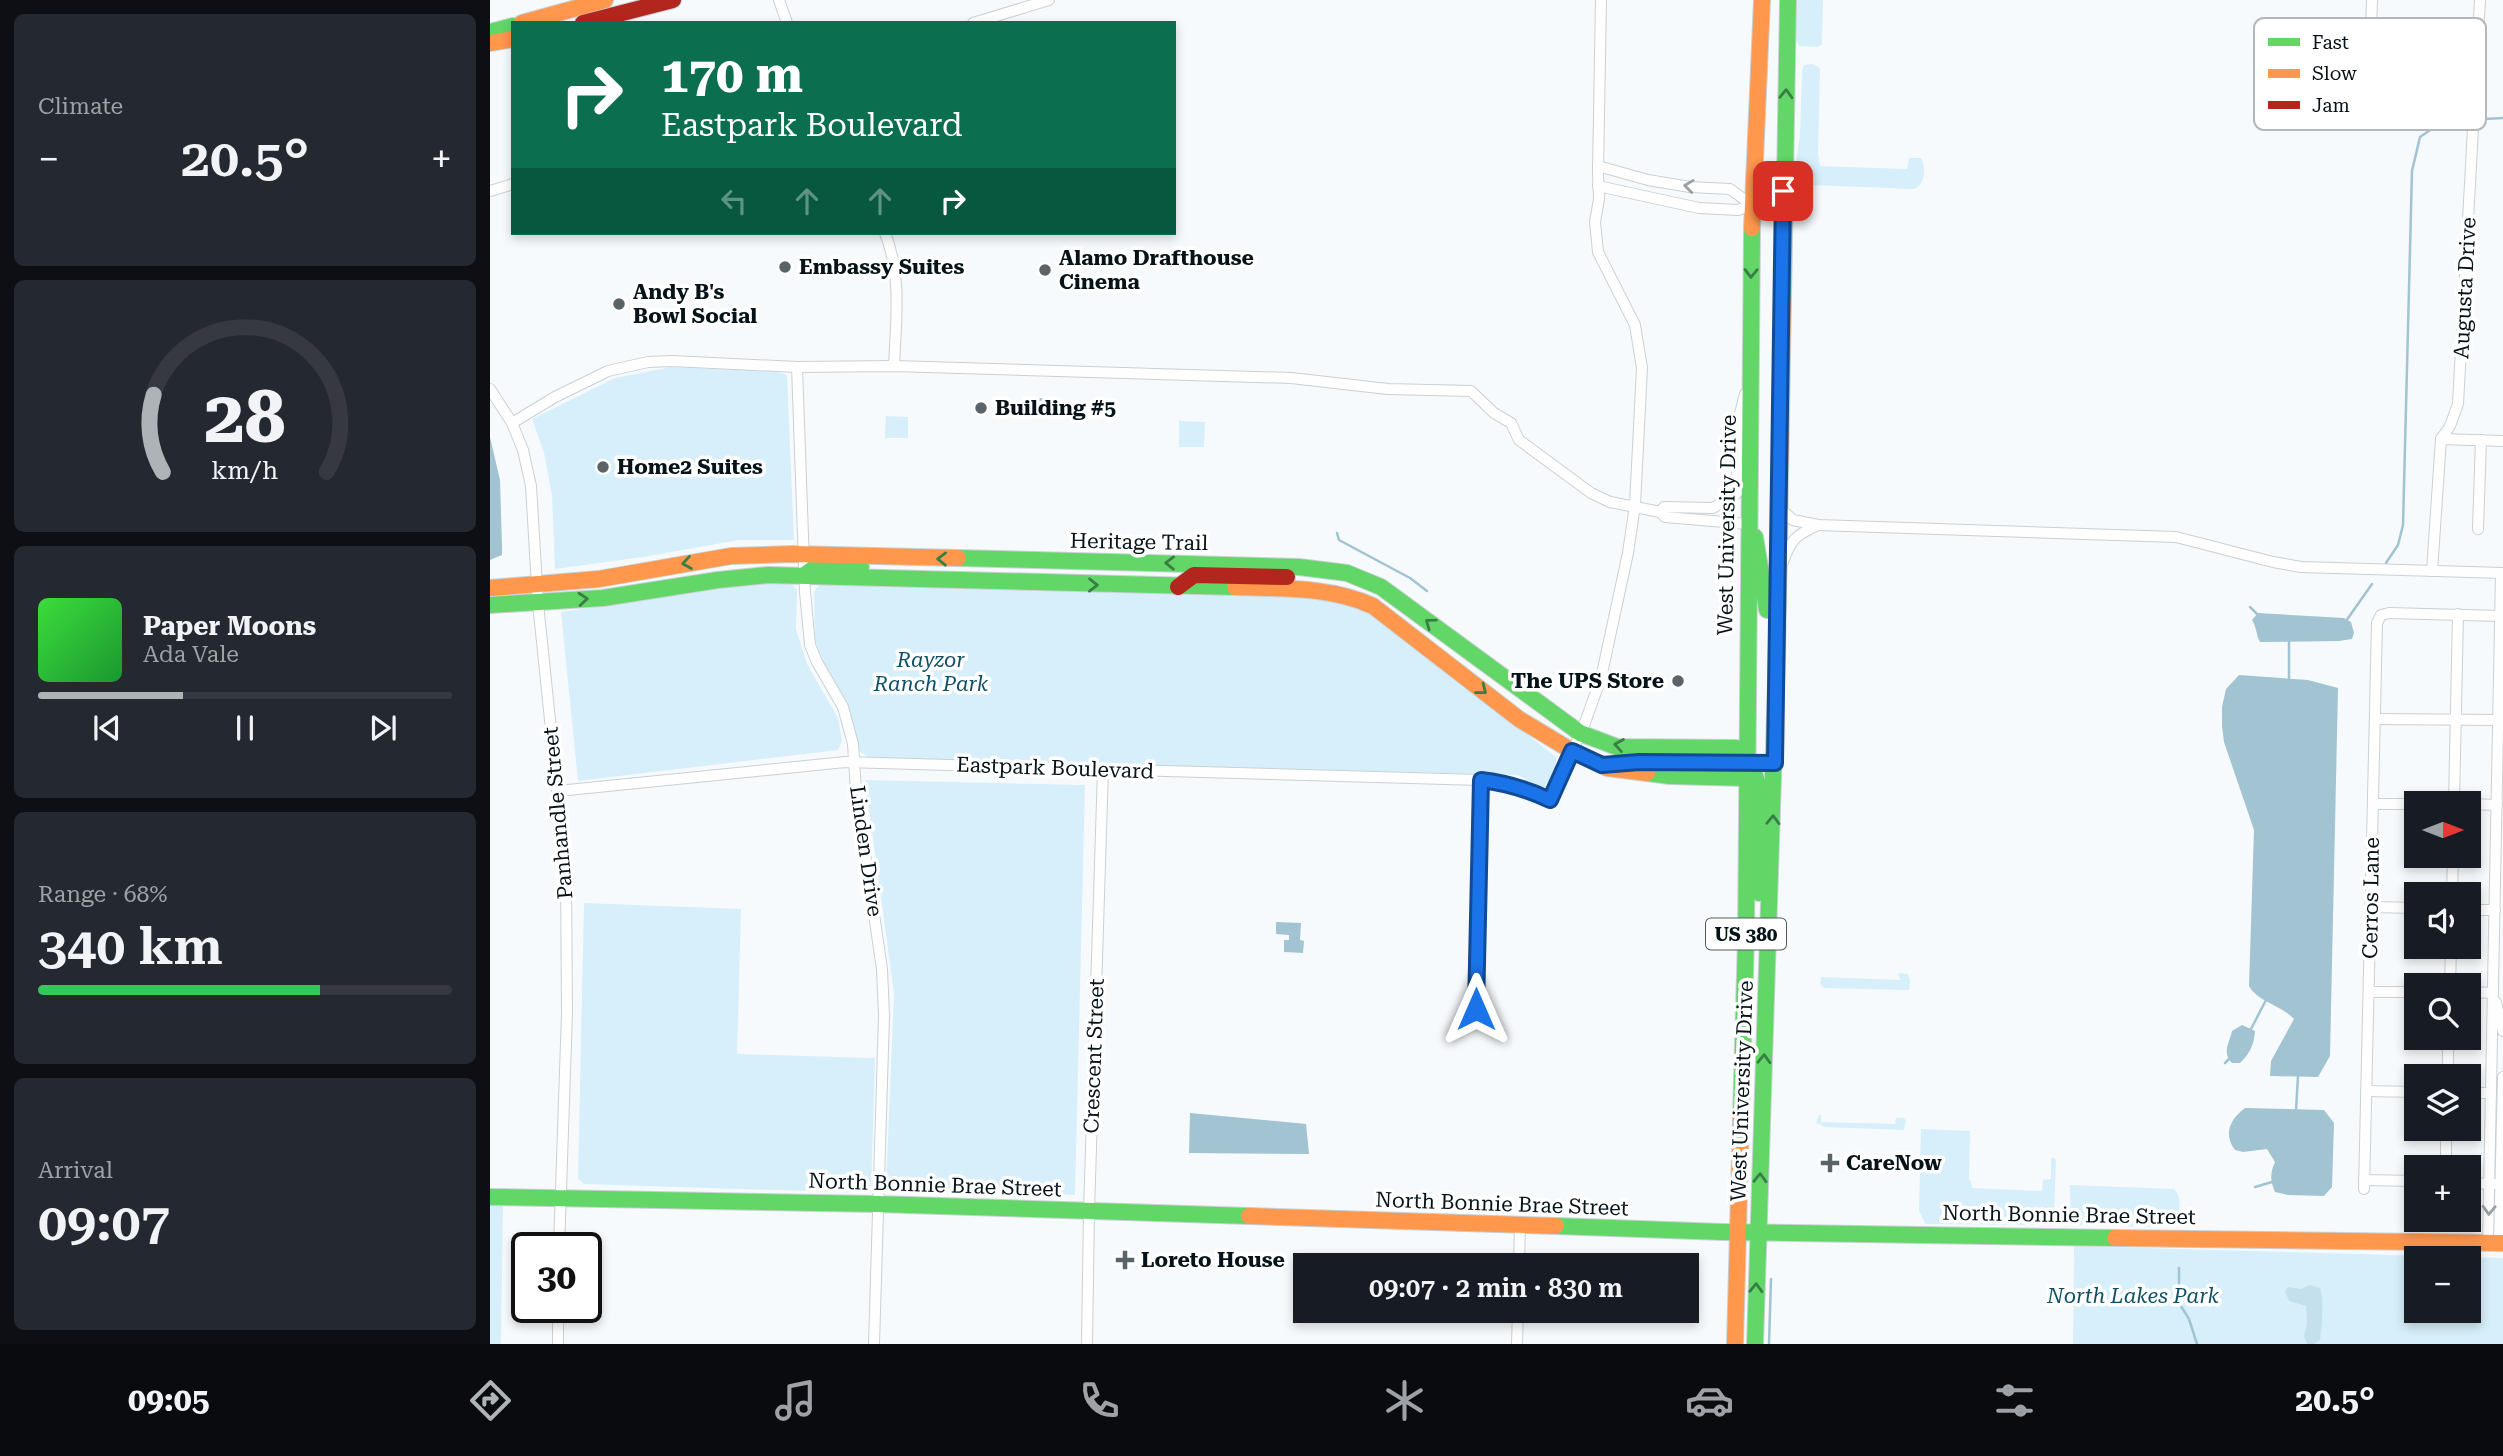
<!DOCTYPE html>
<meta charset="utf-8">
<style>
:root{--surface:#171b24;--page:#242831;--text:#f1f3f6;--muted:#9ea1a6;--line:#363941;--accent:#adb3b6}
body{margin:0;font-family:"Roboto Serif",serif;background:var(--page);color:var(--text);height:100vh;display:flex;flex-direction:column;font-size:26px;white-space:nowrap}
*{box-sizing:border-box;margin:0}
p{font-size:23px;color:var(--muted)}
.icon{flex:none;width:38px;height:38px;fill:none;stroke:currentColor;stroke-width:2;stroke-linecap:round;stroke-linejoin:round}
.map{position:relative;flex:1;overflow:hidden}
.sheet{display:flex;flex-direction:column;gap:14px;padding:14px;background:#0d0f14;width:490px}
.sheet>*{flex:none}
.hud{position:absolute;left:21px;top:21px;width:665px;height:214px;border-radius:0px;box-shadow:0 4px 10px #0003;background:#0b6e4f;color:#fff;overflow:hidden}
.needle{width:46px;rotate:90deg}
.fabs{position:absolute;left:1914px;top:791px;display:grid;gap:14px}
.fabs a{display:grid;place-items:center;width:77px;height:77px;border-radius:0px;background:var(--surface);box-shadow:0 4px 10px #0003;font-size:35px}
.speed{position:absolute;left:21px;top:1232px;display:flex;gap:14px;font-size:35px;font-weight:700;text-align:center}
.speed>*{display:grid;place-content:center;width:91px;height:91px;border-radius:50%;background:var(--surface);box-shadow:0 4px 10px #0003;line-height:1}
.speed .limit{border:4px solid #111;border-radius:10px;background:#fff;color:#111}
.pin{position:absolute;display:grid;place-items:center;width:60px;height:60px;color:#fff;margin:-30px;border-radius:14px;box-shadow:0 4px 10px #0006}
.me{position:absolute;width:77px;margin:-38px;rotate:0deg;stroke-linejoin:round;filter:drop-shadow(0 0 5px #0008)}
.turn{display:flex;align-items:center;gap:24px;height:147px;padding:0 35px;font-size:32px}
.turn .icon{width:91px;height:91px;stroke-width:2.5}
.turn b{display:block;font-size:49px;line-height:60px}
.lanes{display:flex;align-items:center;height:66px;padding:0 35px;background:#0003;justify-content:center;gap:35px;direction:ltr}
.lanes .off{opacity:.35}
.big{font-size:52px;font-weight:600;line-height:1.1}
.sheet .card{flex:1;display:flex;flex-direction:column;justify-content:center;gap:10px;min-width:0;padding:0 24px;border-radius:10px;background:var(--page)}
.sheet .dial{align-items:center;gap:0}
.dial svg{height:182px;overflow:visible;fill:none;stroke:var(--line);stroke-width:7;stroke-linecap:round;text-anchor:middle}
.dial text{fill:var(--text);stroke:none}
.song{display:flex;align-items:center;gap:21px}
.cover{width:84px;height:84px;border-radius:10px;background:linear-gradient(135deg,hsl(120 70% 55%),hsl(130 70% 35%))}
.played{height:7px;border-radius:4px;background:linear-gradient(90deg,var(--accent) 35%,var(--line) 35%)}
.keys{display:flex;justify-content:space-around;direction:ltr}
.heat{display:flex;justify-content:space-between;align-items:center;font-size:38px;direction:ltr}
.charge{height:10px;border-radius:5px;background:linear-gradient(90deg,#34c759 68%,var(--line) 0)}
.trip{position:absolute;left:803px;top:1253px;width:406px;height:70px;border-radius:0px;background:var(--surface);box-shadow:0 4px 10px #0003;font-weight:600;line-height:70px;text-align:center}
.dock{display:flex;height:112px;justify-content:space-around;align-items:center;background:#090b0e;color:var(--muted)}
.dock .icon{width:49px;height:49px}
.dock .selected{color:var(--accent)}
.dock b{font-size:32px;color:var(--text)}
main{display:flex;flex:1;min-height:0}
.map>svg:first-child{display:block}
.green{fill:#d7effa;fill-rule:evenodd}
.forest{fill:#c4e0ed}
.water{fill:#a1c3d2}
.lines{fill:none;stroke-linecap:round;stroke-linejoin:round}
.stream{stroke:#a1c3d2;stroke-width:2.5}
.street-casing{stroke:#c9d1d5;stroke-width:12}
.fast-casing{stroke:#c9d1d5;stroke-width:18}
.slow-casing{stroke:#c9d1d5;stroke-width:18}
.jam-casing{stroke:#c9d1d5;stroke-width:18}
.street{stroke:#fefeff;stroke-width:10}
.fast{stroke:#63d668;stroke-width:16}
.slow{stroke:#ff974d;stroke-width:16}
.jam{stroke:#b3261e;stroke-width:16}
.oneway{stroke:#397e44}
.oneway2{stroke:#9ba0a3}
.route-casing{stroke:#114b97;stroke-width:18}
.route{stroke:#1a73e8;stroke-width:12}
.poi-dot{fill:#5a6468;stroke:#fff;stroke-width:2.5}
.labels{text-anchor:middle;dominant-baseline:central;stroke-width:7;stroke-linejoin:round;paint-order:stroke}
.shield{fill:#fff;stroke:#515a5d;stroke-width:2}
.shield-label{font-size:19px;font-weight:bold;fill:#061318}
.poi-label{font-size:21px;font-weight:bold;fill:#061318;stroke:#fff;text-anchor:start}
.street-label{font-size:21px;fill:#061318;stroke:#fff}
.park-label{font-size:21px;font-style:italic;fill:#105066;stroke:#fff}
.key{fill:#fff;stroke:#b4b8ba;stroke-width:2}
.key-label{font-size:19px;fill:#061318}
</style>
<main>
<section class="sheet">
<div class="card"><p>Climate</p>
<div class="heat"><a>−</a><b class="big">20.5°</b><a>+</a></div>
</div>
<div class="card dial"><svg viewBox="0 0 100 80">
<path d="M14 69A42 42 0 1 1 86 69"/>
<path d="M14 69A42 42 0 0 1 10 35" stroke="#adb3b6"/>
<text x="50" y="56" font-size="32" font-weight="700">28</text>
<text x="50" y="72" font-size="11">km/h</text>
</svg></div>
<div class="card">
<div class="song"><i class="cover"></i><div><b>Paper Moons</b><p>Ada Vale</p></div></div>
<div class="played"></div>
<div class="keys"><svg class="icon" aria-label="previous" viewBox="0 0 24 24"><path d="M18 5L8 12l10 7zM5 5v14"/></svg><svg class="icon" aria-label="pause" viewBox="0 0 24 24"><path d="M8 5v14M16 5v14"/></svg><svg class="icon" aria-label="next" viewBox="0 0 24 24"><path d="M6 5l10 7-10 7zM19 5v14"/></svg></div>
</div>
<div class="card"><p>Range · 68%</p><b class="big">340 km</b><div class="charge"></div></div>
<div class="card"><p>Arrival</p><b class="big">09:07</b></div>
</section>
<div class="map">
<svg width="2013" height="1344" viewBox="0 0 2013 1344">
<rect width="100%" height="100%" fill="#f7fafc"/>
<g class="green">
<polygon points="1306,0 1333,0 1332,44 1328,47 1309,46 1306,39"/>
<path d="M1323,64L1330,68L1328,153L1330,166L1417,169L1419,158H1431C1437,169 1435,184 1424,189L1321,185L1314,183L1305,168L1310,135L1312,71L1314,65Z"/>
<polygon points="181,367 288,372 297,375 304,540 249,540 153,557 65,569 62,495 54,453 42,419 125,378"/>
<polygon points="396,416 418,417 418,438 395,438"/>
<polygon points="689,421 715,422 714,447 689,447"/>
<polygon points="298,579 307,591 306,629 317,664 348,718 352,741 348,750 88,781 71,612"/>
<polygon points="335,583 824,597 858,602 884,615 1066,757 1066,771 1054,789 1028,775 379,758 369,751 360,710 336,669 325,640 324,593 327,587"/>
<polygon points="375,780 595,785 585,1195 396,1187 404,993"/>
<polygon points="94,903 251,909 247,1054 385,1058 381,1193 94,1184 88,1179"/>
<polygon points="1408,973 1418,974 1420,981 1419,990 1334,988 1330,984 1331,977 1410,980"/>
<polygon points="1329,1115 1331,1115 1331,1122 1405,1124 1406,1118 1413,1118 1416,1120 1414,1130 1335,1127 1326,1123"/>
<polygon points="1431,1129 1480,1131 1479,1180 1481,1181 1482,1188 1552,1191 1553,1180 1561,1179 1561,1158 1564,1158 1566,1160 1564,1215 1560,1221 1554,1225 1435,1224 1429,1210"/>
<path d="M1580,1185L1684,1189C1695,1201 1690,1219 1673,1222V1227L1588,1225L1581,1221Z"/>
<polygon points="0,1205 13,1206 11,1344 0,1344"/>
<path d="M1584,1246L2013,1258V1344H1583ZM1927,1258H1979V1311H1927Z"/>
</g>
<path class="forest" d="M1820,1285L1830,1288C1834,1299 1832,1327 1830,1340L1824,1344H1817L1814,1336L1817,1324L1816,1306L1799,1301L1795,1291L1798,1287L1811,1289Z"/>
<g class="water">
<polygon points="547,398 566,398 566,414 562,414 562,417 551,417 551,413 547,413"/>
<polygon points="0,437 10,480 12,546 12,555 0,560"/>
<path d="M1768,613L1854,618L1861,622L1864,633L1862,639L1849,641L1770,642C1766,635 1767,628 1762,620Z"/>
<path d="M1749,675L1818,680L1848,688L1840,1056L1828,1077L1780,1076L1781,1061L1804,1019C1791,1005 1768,1002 1759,986L1764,830L1734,742L1732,726V707L1736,689Z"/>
<polygon points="786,922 811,923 810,940 814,941 813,953 794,952 794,940 799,940 799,935 786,934"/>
<path d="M1752,1025L1765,1031C1764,1044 1760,1054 1750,1063H1742C1732,1052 1739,1044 1742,1031Z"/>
<path d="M1755,1108L1834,1110L1844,1123L1842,1187L1834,1196L1798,1195L1785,1192C1780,1180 1780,1173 1785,1162L1777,1149L1753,1152L1745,1150C1733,1134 1740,1119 1755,1108Z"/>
<polygon points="700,1113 816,1124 819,1154 699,1153"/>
</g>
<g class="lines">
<g class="stream">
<polyline points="1994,119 2013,118"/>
<polyline points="847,533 849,540 920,578 937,591"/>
<polyline points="1896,563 1908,545 1913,525 1922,171 1930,137 1955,120 1973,118"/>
<polyline points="1760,607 1770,617"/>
<polyline points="1856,621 1882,584"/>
<polyline points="1799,681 1799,639"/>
<polyline points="1761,1029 1777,998"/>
<polyline points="1735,1063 1741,1057"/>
<polyline points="1806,1111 1808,1076"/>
<polyline points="1765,1187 1782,1182"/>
<polyline points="1689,1268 1689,1303 1699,1319 1707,1344"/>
<polyline points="1279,1344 1281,1279"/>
</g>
<g class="street-casing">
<g id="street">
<polyline points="289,0 297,23"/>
<polyline points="1882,0 1880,58 1987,63"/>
<polyline points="483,23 559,0"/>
<polyline points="1108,166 1158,180 1200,187 1240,189 1262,205"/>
<polyline points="1108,186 1209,208 1248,210 1262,205 1293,205"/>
<polyline points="0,191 23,184"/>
<path d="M395,233C412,276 406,321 404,366"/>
<polyline points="307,367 315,592 320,645 327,662 353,707 363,744 366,792 392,969 394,1016 384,1344"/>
<polyline points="0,389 22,423 33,450 41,486 48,603 76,876 77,1013 69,1248"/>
<polyline points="22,423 65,397 118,371 158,362 182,361 307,367 404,366 801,378 898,389 981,391 1004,413 1021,423 1029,440 1101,493 1120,502 1170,512 1175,517 1258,524"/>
<polyline points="1951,439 2013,441"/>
<polyline points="1290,508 1303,520 1328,525 1686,537 1783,562 1811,567 2013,573"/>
<polyline points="1170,512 1174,507 1223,508 1247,493 1248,421 1255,394"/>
<polyline points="1988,529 1991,440"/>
<path d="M1293,562C1301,539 1306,535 1328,525"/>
<polyline points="1942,571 1951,439 1960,426 1968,404 1990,0"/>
<polyline points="1885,719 2008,720"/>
<path d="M68,791L355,762L991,780C1017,783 1037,789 1060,800L1093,728L1111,678L1138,553L1145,505L1152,368L1145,325L1108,252L1105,222L1109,199L1108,172L1111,0"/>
<polyline points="1964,803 1968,614"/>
<polyline points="1883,804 1927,804"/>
<polyline points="1979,804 2007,805"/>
<polyline points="1962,894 1963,856"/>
<polyline points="1881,907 1927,908"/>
<polyline points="1979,910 2005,910"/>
<polyline points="1960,985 1961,947"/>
<polyline points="1879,992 1927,992"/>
<polyline points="1979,992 2003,993"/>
<polyline points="2006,1002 2013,1031"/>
<polyline points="986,1009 991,780"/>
<polyline points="1958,1076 1958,1038"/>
<polyline points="1876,1091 1927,1092"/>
<polyline points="1979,1093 2001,1093"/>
<polyline points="1956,1167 1956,1129"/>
<polyline points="1874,1180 1927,1181"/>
<polyline points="1979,1183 2004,1184"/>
<polyline points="1874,1189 1887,623 1891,615 1899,613 2010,616"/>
<polyline points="1998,1243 2011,573"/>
<polyline points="2009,1243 2013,1077"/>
<polyline points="1029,1265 1030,1225"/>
<polyline points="68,1344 68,1307"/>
<polyline points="597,1344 599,1211 613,769"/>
<polyline points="1027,1344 1028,1311"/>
</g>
</g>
<g class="fast-casing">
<g id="fast">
<polyline points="0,32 23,26"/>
<polyline points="1293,300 1298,0"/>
<polyline points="1265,537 1277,610"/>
<polyline points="468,558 809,567 857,573 891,587 1090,733 1127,747 1246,748"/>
<polyline points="314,575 327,566 371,567"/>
<polyline points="0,605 113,598 228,580 278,575 745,587"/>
<polyline points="1256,764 1264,773 1268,784 1269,893"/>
<polyline points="1157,773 1180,776 1256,778"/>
<polyline points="1251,1117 1256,937 1262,228"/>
<polyline points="0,1197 387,1204 759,1216"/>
<polyline points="1066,1226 1233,1232 1625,1238"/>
<polyline points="1265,1344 1287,652"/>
</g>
</g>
<g class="slow-casing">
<g id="slow">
<polyline points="32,23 115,0"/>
<polyline points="0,43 23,39"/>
<polyline points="1262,228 1272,0"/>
<path d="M745,587C791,589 840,586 883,606L1029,719L1082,751L1117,768L1157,773"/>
<polyline points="0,588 109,579 241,556 303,554 468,558"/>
<polyline points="1287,652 1293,300"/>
<polyline points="759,1216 1066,1226"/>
<polyline points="1625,1238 2013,1243"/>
<polyline points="1245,1344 1251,1117"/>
</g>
</g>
<g class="jam-casing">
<g id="jam">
<polyline points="93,23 183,0"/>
<polyline points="688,587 704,575 797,577"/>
<polyline points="1140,763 1285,763"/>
</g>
</g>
<use href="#street" class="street"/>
<use href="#fast" class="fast"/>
<use href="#slow" class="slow"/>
<use href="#jam" class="jam"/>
</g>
<defs><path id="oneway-chevron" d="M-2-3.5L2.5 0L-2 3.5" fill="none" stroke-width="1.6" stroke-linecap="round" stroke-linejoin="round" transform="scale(1.75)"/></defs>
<g class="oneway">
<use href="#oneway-chevron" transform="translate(1296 94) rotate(-88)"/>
<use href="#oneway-chevron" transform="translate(1261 273) rotate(91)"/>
<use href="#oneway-chevron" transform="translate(452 559) rotate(-179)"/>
<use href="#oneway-chevron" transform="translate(197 563) rotate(171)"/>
<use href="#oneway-chevron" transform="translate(680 563) rotate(-179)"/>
<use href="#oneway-chevron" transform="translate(603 585) rotate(1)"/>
<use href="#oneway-chevron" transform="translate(93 599) rotate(-5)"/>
<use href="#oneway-chevron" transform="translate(940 623) rotate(-144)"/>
<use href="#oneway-chevron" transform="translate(992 690) rotate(38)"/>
<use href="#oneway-chevron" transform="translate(1129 745) rotate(-171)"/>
<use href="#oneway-chevron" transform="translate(1283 820) rotate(-88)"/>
<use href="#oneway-chevron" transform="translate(1274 1059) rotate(-88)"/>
<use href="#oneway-chevron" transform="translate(1270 1178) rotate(-88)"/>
<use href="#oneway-chevron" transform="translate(1266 1288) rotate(-88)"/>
</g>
<g class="oneway2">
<use href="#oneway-chevron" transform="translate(1199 186) rotate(-173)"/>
<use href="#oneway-chevron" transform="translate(1999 1210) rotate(92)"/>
</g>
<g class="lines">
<g class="route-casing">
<path id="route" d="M986,1009L991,780C1017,783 1037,789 1060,800L1082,751L1112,765L1149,762L1285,763L1293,191"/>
</g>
<use href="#route" class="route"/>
</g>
<g class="poi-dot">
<circle cx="295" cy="267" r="7"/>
<circle cx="555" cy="270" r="7"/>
<circle cx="129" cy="304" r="7"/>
<circle cx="491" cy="408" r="7"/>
<circle cx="113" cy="467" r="7"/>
<circle cx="1188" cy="681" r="7"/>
<path d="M1336.5 1152.5h7v7h7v7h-7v7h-7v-7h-7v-7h7z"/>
<path d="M631.5 1249.5h7v7h7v7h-7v7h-7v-7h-7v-7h7z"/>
</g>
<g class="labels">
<rect class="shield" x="1216" y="918.5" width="80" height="31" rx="5"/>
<g class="shield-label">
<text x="1256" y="934">US 380</text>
</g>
<g class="poi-label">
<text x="569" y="258">Alamo Drafthouse<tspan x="569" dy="24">Cinema</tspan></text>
<text x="309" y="267">Embassy Suites</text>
<text x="143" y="292">Andy B's<tspan x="143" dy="24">Bowl Social</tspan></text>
<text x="505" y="408">Building #5</text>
<text x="127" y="467">Home2 Suites</text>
<text x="1174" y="681" text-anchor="end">The UPS Store</text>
<text x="1356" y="1163">CareNow</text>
<text x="651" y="1260">Loreto House</text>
</g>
<g class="street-label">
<text transform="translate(1975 288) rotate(-87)">Augusta Drive</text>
<text transform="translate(1237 525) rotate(-89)">West University Drive</text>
<text transform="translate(649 542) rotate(1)">Heritage Trail</text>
<text transform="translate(565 768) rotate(2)">Eastpark Boulevard</text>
<text transform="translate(68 813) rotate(-95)">Panhandle Street</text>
<text transform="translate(376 851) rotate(82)">Linden Drive</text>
<text transform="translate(1881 898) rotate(-89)">Cerros Lane</text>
<text transform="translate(604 1056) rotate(-88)">Crescent Street</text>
<text transform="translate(1252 1091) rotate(-88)">West University Drive</text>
<text transform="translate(445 1185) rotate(2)">North Bonnie Brae Street</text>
<text transform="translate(1012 1204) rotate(2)">North Bonnie Brae Street</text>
<text transform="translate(1579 1215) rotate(1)">North Bonnie Brae Street</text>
</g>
<g class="park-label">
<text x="441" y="660">Rayzor<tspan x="441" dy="24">Ranch Park</tspan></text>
<text x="1643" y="1296">North Lakes Park</text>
</g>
</g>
<rect x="1764" y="18" width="232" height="112" rx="10" class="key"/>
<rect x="1778" y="38" width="32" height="8" fill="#63d668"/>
<rect x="1778" y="69" width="32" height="9" fill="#ff974d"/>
<rect x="1778" y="101" width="32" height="8" fill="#b3261e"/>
<g class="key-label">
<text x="1822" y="49">Fast</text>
<text x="1822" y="80">Slow</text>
<text x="1822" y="112">Jam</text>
</g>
</svg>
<div class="fabs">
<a><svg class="needle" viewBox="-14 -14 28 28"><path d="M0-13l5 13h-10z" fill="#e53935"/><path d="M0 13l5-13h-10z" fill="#9ea1a6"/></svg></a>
<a><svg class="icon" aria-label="sound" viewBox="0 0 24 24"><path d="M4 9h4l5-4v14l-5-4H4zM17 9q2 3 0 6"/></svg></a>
<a><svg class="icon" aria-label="search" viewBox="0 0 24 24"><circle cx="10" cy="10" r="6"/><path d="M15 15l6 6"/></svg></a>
<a><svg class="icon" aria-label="layers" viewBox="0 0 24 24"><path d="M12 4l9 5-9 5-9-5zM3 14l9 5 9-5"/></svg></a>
<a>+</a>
<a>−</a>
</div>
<div class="speed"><div class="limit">30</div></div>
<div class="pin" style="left:1293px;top:191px;background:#d93025"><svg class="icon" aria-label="arrive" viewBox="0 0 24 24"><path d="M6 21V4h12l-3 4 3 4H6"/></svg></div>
<svg class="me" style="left:986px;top:1009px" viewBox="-20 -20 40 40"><path d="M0-17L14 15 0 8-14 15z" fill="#1a73e8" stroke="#fff" stroke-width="4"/></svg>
<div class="trip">09:07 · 2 min · 830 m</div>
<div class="hud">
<div class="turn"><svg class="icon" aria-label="right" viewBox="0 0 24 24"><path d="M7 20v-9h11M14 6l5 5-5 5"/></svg><div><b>170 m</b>Eastpark Boulevard</div></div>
<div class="lanes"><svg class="icon off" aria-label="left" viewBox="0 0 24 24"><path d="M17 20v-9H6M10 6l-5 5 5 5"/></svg><svg class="icon off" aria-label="ahead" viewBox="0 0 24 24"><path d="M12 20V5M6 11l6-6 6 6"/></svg><svg class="icon off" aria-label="ahead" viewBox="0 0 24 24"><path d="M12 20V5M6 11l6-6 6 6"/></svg><svg class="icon" aria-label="right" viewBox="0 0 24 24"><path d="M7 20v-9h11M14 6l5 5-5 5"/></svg></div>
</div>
</div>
</main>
<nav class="dock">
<b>09:05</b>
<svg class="icon selected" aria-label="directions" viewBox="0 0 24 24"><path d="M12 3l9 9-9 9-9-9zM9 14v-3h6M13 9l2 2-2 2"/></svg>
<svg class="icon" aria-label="music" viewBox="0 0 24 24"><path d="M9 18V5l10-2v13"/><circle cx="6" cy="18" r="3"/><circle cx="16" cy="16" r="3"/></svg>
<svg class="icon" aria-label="phone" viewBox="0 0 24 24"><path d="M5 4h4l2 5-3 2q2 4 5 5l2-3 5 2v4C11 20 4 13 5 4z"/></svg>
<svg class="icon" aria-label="climate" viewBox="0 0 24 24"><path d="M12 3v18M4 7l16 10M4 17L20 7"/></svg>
<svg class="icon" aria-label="car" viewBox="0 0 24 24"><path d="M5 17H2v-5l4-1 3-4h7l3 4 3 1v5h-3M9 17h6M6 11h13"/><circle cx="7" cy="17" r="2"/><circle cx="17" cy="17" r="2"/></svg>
<svg class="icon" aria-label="filters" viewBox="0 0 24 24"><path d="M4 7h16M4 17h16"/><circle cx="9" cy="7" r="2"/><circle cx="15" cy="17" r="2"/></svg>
<b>20.5°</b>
</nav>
